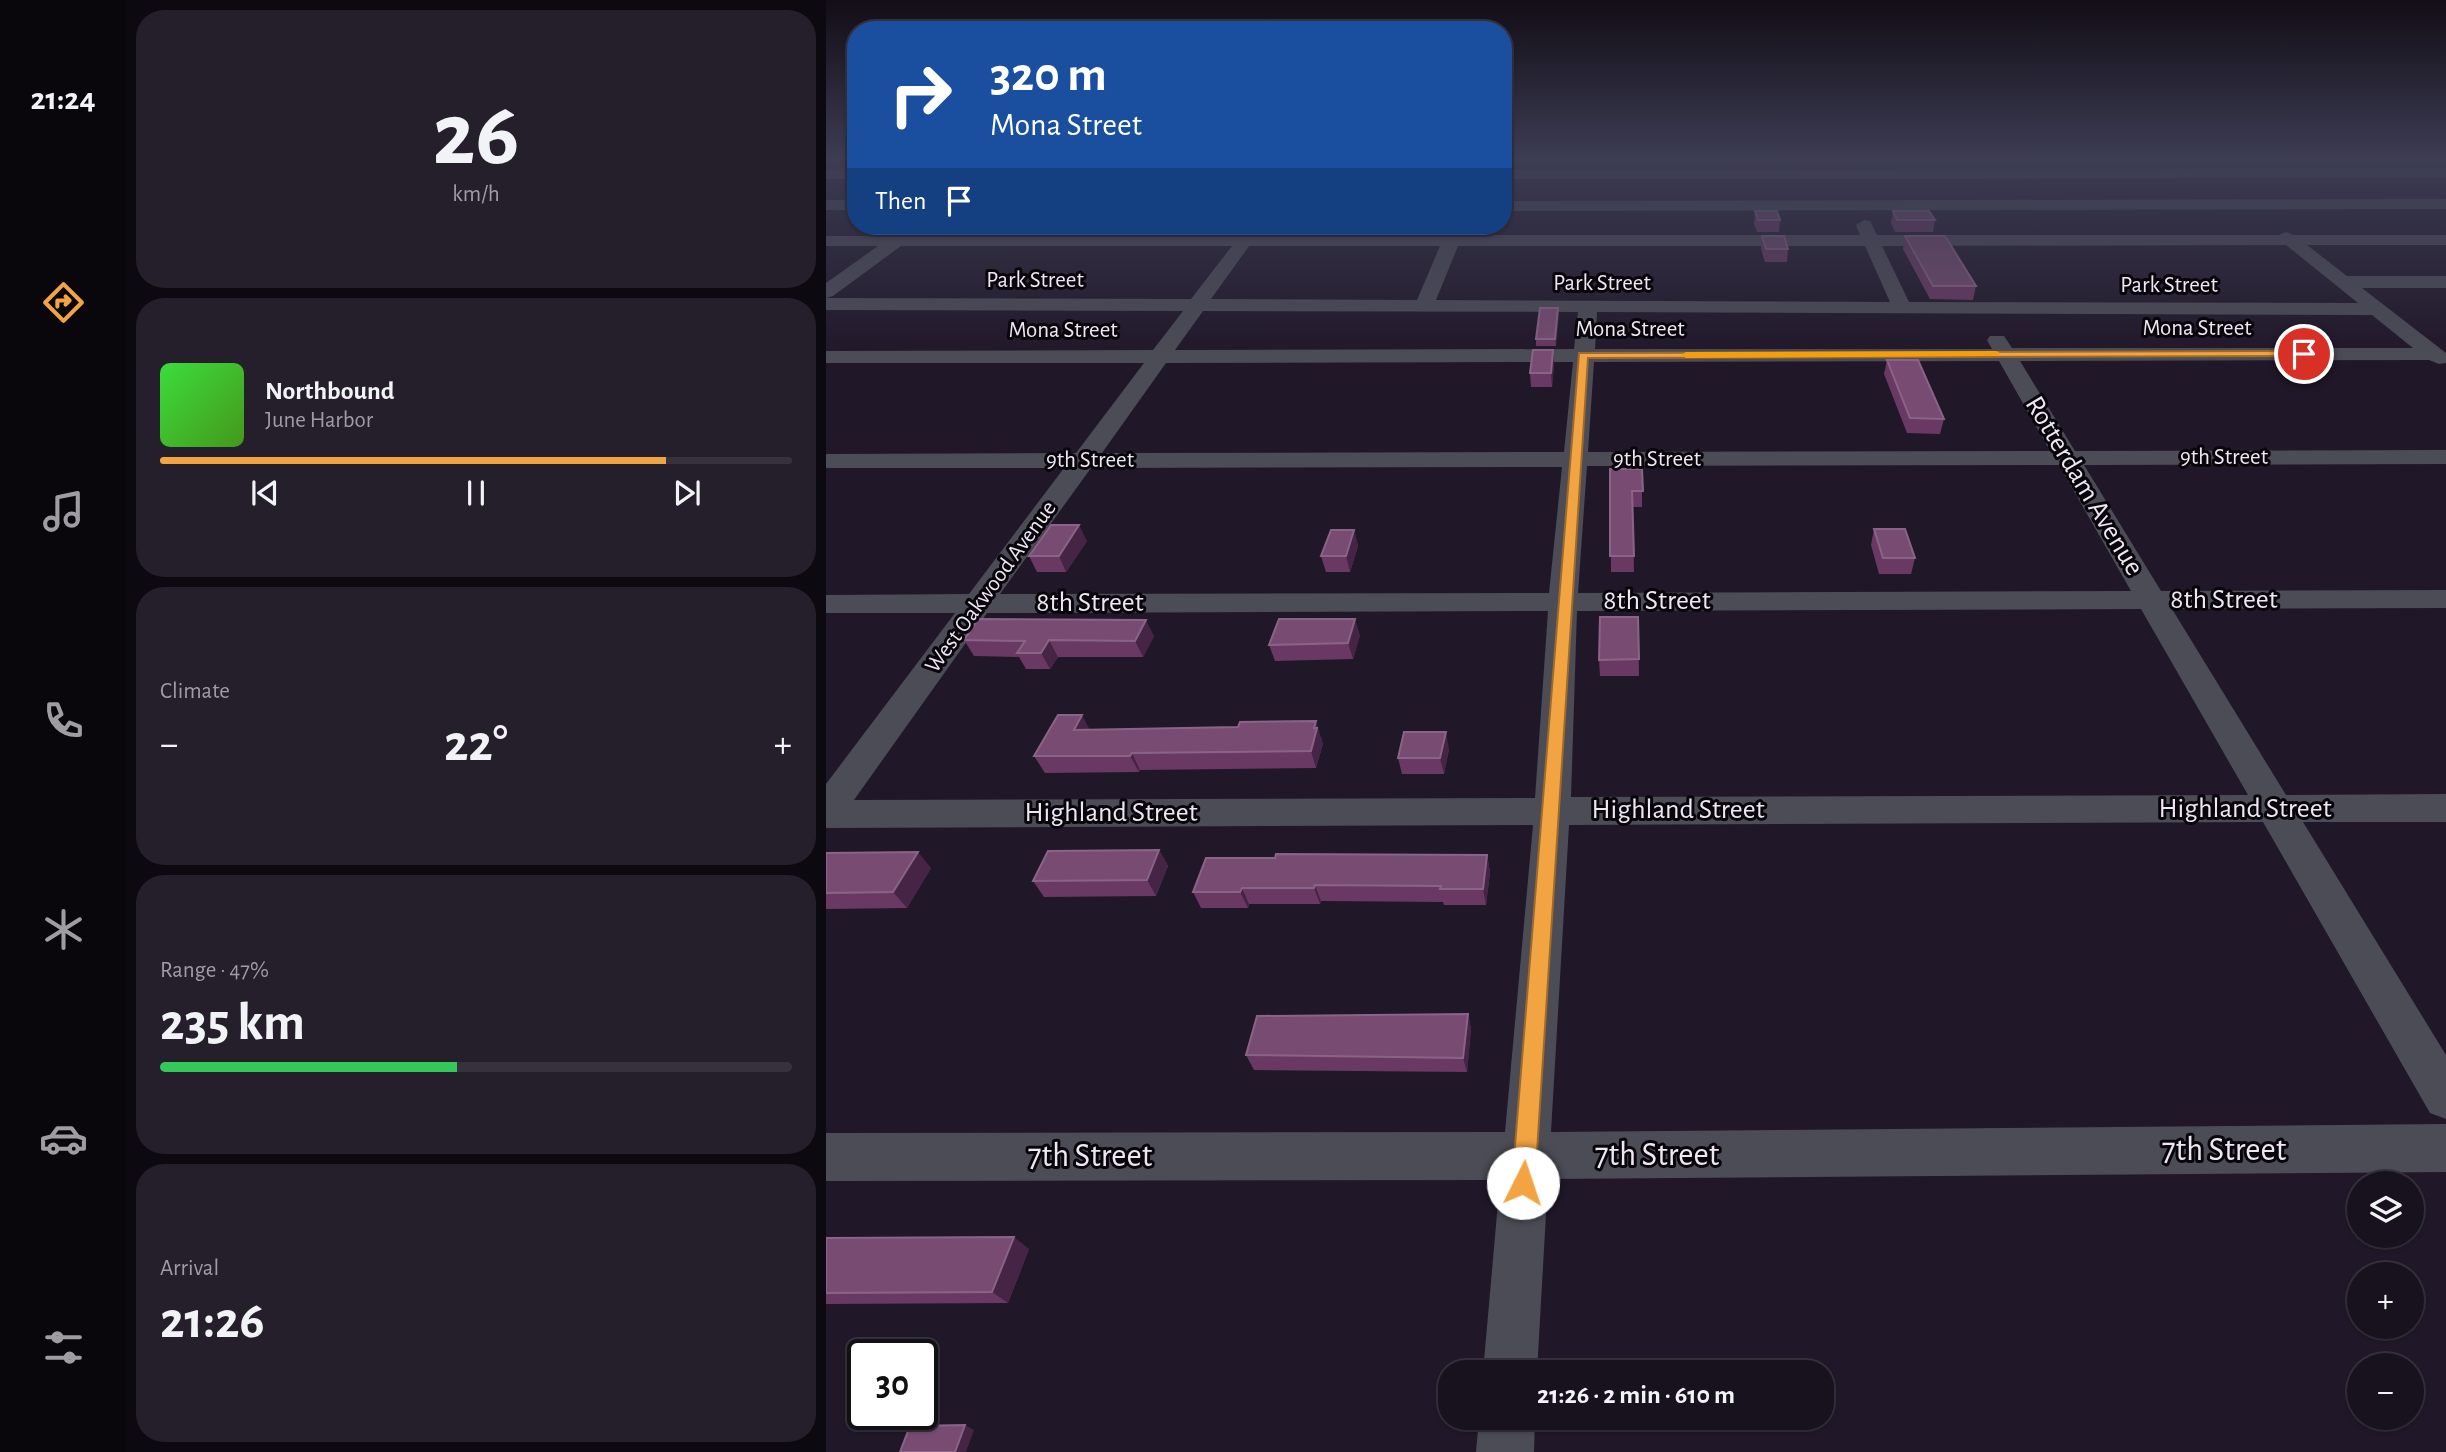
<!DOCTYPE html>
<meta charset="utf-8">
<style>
:root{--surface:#18111e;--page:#251f2b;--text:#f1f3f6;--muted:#9f9da4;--line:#36313c;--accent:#f3a442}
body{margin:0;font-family:"Alegreya Sans",sans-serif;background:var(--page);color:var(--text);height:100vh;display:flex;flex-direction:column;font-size:26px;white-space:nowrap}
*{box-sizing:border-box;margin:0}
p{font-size:23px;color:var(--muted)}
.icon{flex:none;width:38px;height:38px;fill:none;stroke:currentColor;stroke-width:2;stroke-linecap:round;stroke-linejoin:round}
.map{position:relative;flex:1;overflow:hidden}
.sheet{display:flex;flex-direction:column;gap:10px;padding:10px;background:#0d0910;width:700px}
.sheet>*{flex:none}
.top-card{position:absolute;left:21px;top:21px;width:665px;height:214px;border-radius:28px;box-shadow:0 2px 5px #0004,0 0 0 2px var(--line);background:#1a4fa0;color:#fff;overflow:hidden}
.tools{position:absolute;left:1521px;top:1171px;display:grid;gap:14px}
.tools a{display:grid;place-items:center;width:77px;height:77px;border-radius:50%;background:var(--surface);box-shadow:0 2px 5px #0004,0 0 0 2px var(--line);font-size:35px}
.speed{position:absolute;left:21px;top:1339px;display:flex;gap:14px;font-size:35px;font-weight:700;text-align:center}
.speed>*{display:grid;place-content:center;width:91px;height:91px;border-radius:50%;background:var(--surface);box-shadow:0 2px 5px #0004,0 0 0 2px var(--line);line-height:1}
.speed .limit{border:4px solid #111;border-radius:10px;background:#fff;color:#111}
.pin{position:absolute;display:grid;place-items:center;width:60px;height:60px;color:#fff;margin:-30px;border:4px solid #fff;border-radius:50%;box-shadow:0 2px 7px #0007}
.me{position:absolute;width:77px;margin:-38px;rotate:4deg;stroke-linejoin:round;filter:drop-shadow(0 0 5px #0008)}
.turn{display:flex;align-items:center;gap:24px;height:147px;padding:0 28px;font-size:32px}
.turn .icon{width:91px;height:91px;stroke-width:2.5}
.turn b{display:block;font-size:49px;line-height:60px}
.then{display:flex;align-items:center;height:66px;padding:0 28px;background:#0003;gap:14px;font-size:26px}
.big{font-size:52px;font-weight:700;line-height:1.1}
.sheet .card{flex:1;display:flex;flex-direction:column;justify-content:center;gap:10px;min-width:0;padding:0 24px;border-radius:28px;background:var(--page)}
.sheet .dial{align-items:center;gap:0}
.dial b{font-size:91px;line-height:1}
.song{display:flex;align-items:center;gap:21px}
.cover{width:84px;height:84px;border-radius:10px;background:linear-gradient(135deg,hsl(120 70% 55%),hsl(100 70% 35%))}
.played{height:7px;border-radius:4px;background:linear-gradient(90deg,var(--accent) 80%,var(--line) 80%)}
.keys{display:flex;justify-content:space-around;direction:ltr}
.heat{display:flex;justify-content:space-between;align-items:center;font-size:38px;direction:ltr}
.charge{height:10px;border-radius:5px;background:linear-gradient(90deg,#34c759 47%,var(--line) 0)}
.trip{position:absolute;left:612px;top:1360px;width:396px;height:70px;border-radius:28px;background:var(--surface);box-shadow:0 2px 5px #0004,0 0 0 2px var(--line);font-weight:700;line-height:70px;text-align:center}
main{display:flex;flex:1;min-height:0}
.tab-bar{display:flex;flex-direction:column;width:126px;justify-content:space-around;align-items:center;background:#0a070c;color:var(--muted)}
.tab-bar .icon{width:49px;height:49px}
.tab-bar .active{color:var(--accent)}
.tab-bar b{font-size:32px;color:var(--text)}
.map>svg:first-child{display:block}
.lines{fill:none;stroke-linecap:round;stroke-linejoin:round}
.minor{fill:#4c4c56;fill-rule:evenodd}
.wall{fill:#6a3963}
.shaded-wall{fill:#462445}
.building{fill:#784c72;stroke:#8a6486;stroke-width:2}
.route{fill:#f3a442;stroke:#9e6b2b;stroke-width:2}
.slow{fill:#f59e0b}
.labels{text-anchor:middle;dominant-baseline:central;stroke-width:6;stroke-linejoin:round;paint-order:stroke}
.far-street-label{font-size:23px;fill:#ede6f3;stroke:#08050b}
.street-label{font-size:28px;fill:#ede6f3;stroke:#08050b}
.near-street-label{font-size:33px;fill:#ede6f3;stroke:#08050b}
</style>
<main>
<nav class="tab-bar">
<b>21:24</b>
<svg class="icon active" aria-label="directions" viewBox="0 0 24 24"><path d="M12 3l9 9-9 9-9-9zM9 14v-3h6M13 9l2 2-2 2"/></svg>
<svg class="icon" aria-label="music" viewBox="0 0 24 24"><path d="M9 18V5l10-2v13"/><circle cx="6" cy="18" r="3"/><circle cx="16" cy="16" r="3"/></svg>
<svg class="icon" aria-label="phone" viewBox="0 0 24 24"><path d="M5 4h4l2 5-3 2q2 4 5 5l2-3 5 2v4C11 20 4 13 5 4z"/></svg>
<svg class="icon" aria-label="climate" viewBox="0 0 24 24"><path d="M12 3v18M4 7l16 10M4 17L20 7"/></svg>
<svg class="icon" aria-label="car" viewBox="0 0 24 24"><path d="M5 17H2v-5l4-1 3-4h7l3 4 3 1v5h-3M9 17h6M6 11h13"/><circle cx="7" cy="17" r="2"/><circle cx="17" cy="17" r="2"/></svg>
<svg class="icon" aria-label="filters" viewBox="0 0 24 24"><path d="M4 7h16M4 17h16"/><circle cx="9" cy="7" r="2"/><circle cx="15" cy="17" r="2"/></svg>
</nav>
<section class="sheet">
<div class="card dial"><b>26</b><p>km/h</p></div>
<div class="card">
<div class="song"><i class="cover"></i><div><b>Northbound</b><p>June Harbor</p></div></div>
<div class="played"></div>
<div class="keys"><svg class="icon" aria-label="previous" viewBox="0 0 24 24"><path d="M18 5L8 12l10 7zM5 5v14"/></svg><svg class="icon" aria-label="pause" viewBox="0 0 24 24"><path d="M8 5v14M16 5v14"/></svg><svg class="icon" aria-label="next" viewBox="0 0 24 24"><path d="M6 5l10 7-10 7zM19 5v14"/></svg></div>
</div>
<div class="card"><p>Climate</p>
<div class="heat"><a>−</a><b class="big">22°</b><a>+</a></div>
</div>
<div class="card"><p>Range · 47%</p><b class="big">235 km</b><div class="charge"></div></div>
<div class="card"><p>Arrival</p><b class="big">21:26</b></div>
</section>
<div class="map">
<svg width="1620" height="1452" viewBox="0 0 1620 1452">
<rect width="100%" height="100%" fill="#201728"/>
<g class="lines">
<g class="minor">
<polygon points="1620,168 1620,178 677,179 677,169"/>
<rect x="0" y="169" width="30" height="10"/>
<polygon points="1620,199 1620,209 677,211 677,201"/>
<rect x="0" y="200" width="30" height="10"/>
<path d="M1038,220L1044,221L1051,235H1453L1460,232L1468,235H1620V245H1481L1521,276H1620V288H1536L1620,353V363L1613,364L1603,360L1194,361L1249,451L1620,450V464L1258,465L1335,591L1620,590V608L1346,609L1460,795L1620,794V822H1477L1620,1055V1119L1604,1113L1437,822L743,825L725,1132L1620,1124V1172L722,1179L711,1372H657L674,1180L0,1181V1133L679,1132L707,825L0,828V784L129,613H0V595L143,594L238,468H0V454L250,453L318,363H0V351L327,350L357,311L0,310V298L365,299L406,246H75L7,296L0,298V283L52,246H0V236H67L75,233L82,236H413L421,226H433L435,229L431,236L619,235L623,226H639L636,235H1034L1030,225ZM1460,245L1532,303L1083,302L1056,246ZM423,246H614L591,300L385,299ZM632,246H1039L1064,302L610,300ZM377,311L752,312L748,349L349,350ZM771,312L1546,315L1587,348H1186L1178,336H1164L1161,340L1166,349H769ZM1173,361L1224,451L762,452L768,362ZM747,362L738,452L276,453L340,363ZM1233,465L1305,591L752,593L761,466ZM736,467L723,593L174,594L265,468ZM1315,609L1422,795L745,797L751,611ZM722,611L709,798L28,800L161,613Z"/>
<polygon points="653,1418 709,1418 708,1452 650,1452"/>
</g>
</g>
<g class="wall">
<polygon points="929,211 954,220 953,232 931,232 928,224"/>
<polygon points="1067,211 1109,220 1107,232 1069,232 1065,223"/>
<polygon points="936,236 962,249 961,262 939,262 935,249"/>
<polygon points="1079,236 1150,286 1147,300 1104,299 1077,249"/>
<polygon points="732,308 730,346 710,346 710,339"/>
<polygon points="727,350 728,365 726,387 705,387 704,373"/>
<polygon points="1061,360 1118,419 1114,434 1081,433 1058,374"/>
<polygon points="784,469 816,469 816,507 807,507 808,572 785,572"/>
<polygon points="1048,529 1089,558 1085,574 1053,574 1045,545"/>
<polygon points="528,530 532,546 524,572 500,572 495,556"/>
<polygon points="261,541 240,572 211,572 203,556"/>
<polygon points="812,617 813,676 774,676 773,660"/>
<polygon points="534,635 527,659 449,661 443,645"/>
<polygon points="328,636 317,657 232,657 224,669 200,669 193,657 148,656 138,640"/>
<polygon points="263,729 495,737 497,744 490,768 314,770 313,772 219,773 208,756"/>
<polygon points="623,749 618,774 576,774 572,758"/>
<polygon points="333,850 342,866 330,896 218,897 207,881"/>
<polygon points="0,853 105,868 81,908 0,909"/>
<polygon points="661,855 664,872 660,905 618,905 617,902 495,901 494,904 423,904 422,908 375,908 367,892"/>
<polygon points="642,1014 645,1029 641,1072 428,1070 420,1055"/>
<polygon points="0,1238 203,1249 182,1303 0,1304"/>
</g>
<g class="shaded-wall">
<polygon points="732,308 733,315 730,346 729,339"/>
<polygon points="727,350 728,365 726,387 725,373"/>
<polygon points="253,525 261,541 240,572 233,556"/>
<polygon points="528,530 532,546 524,572 520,556"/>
<polygon points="529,619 534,635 527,659 522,643"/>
<polygon points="320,620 328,636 317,657 309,641"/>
<polygon points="223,640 232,657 224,669 215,653"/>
<polygon points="256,715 265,732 248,730"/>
<polygon points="490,721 497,744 490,768 485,751"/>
<polygon points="620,732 623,749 618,774 614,758"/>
<polygon points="306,753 314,770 313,772 304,756"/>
<polygon points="333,850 342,866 330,896 321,880"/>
<polygon points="92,852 105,868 81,908 67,892"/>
<polygon points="661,855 664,872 660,905 657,889"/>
<polygon points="489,885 495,901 494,904 488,888"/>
<polygon points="416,888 423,904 422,908 414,892"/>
<polygon points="642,1014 645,1029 641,1072 637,1058"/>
<polygon points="188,1237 203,1249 182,1303 166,1292"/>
<polygon points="139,1425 148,1430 140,1452 129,1452"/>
</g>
<g class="building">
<polygon points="929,211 951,211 954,220 932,220"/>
<polygon points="1067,211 1103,211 1109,220 1071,220"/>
<polygon points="936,236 958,236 962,249 940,249"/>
<polygon points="1079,236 1119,236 1150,286 1107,286"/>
<polygon points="714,308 732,308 729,339 710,339"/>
<polygon points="707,350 727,350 725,373 704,373"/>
<polygon points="1061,360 1092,360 1118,419 1084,418"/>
<polygon points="784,469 816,469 817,491 806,491 808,556 784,556"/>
<polygon points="225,525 253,525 233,556 203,556"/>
<polygon points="1048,529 1079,529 1089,558 1057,558"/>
<polygon points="505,530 528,530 520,556 495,556"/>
<polygon points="774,617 812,617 813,659 773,660"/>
<polygon points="152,619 320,620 309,641 223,640 215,653 191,653 199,641 138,640"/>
<polygon points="453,619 529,619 522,643 443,645"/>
<polygon points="232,715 256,715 248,730 412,727 414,722 490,721 488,728 491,728 485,751 306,753 304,756 208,756"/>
<polygon points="578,732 620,732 614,758 572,758"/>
<polygon points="333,850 321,880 207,881 222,851"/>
<polygon points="92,852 67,892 0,893 0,853"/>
<polygon points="450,854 661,855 657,889 614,889 615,886 489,885 488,888 416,888 414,892 367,892 380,858 449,858"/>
<polygon points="642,1014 637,1058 420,1055 431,1016"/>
<polygon points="188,1237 166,1292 0,1293 0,1238"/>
<polygon points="139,1425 129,1452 74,1452 84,1426"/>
</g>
<linearGradient id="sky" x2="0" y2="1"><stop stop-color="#120d16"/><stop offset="0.44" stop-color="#3c3c53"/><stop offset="1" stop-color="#3c3c53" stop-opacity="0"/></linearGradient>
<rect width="1620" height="360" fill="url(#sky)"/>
<polygon class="route" points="1478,351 1483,354 1481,356 762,358 709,1183 706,1191 697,1194 689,1191 686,1183 753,353"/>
<polygon class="slow" points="1170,351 1173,352 1173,356 860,358 855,355 860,352"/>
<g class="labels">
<g class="far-street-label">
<text x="209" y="280">Park Street</text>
<text x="776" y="283">Park Street</text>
<text x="1343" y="285">Park Street</text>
<text x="1371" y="328">Mona Street</text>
<text x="804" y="329">Mona Street</text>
<text x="237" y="330">Mona Street</text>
<text x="1398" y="457">9th Street</text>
<text x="831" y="459">9th Street</text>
<text x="264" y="460">9th Street</text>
<text transform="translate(165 587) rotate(-54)">West Oakwood Avenue</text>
</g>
<g class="street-label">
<text transform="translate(1258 486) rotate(59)">Rotterdam Avenue</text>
<text x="1398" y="600">8th Street</text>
<text x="831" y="601">8th Street</text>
<text x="264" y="603">8th Street</text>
<text x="1419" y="809">Highland Street</text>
<text x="852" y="810">Highland Street</text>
<text x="285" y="813">Highland Street</text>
</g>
<g class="near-street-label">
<text x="1398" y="1150">7th Street</text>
<text x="831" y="1155">7th Street</text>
<text x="264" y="1156">7th Street</text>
</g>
</g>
</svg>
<div class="tools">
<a><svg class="icon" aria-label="layers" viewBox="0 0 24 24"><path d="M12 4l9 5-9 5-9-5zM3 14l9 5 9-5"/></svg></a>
<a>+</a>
<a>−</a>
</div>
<div class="speed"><div class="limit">30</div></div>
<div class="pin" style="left:1478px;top:354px;background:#d93025"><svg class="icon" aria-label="arrive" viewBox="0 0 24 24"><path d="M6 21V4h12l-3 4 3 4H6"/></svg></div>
<svg class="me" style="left:697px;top:1183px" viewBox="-20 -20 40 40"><circle r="19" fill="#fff"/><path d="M0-13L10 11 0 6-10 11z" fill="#f3a442"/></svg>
<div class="trip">21:26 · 2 min · 610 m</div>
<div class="top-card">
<div class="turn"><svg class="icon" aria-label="right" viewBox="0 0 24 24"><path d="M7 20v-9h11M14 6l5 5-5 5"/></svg><div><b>320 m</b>Mona Street</div></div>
<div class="then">Then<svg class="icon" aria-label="arrive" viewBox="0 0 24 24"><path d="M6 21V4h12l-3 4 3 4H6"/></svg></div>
</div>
</div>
</main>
